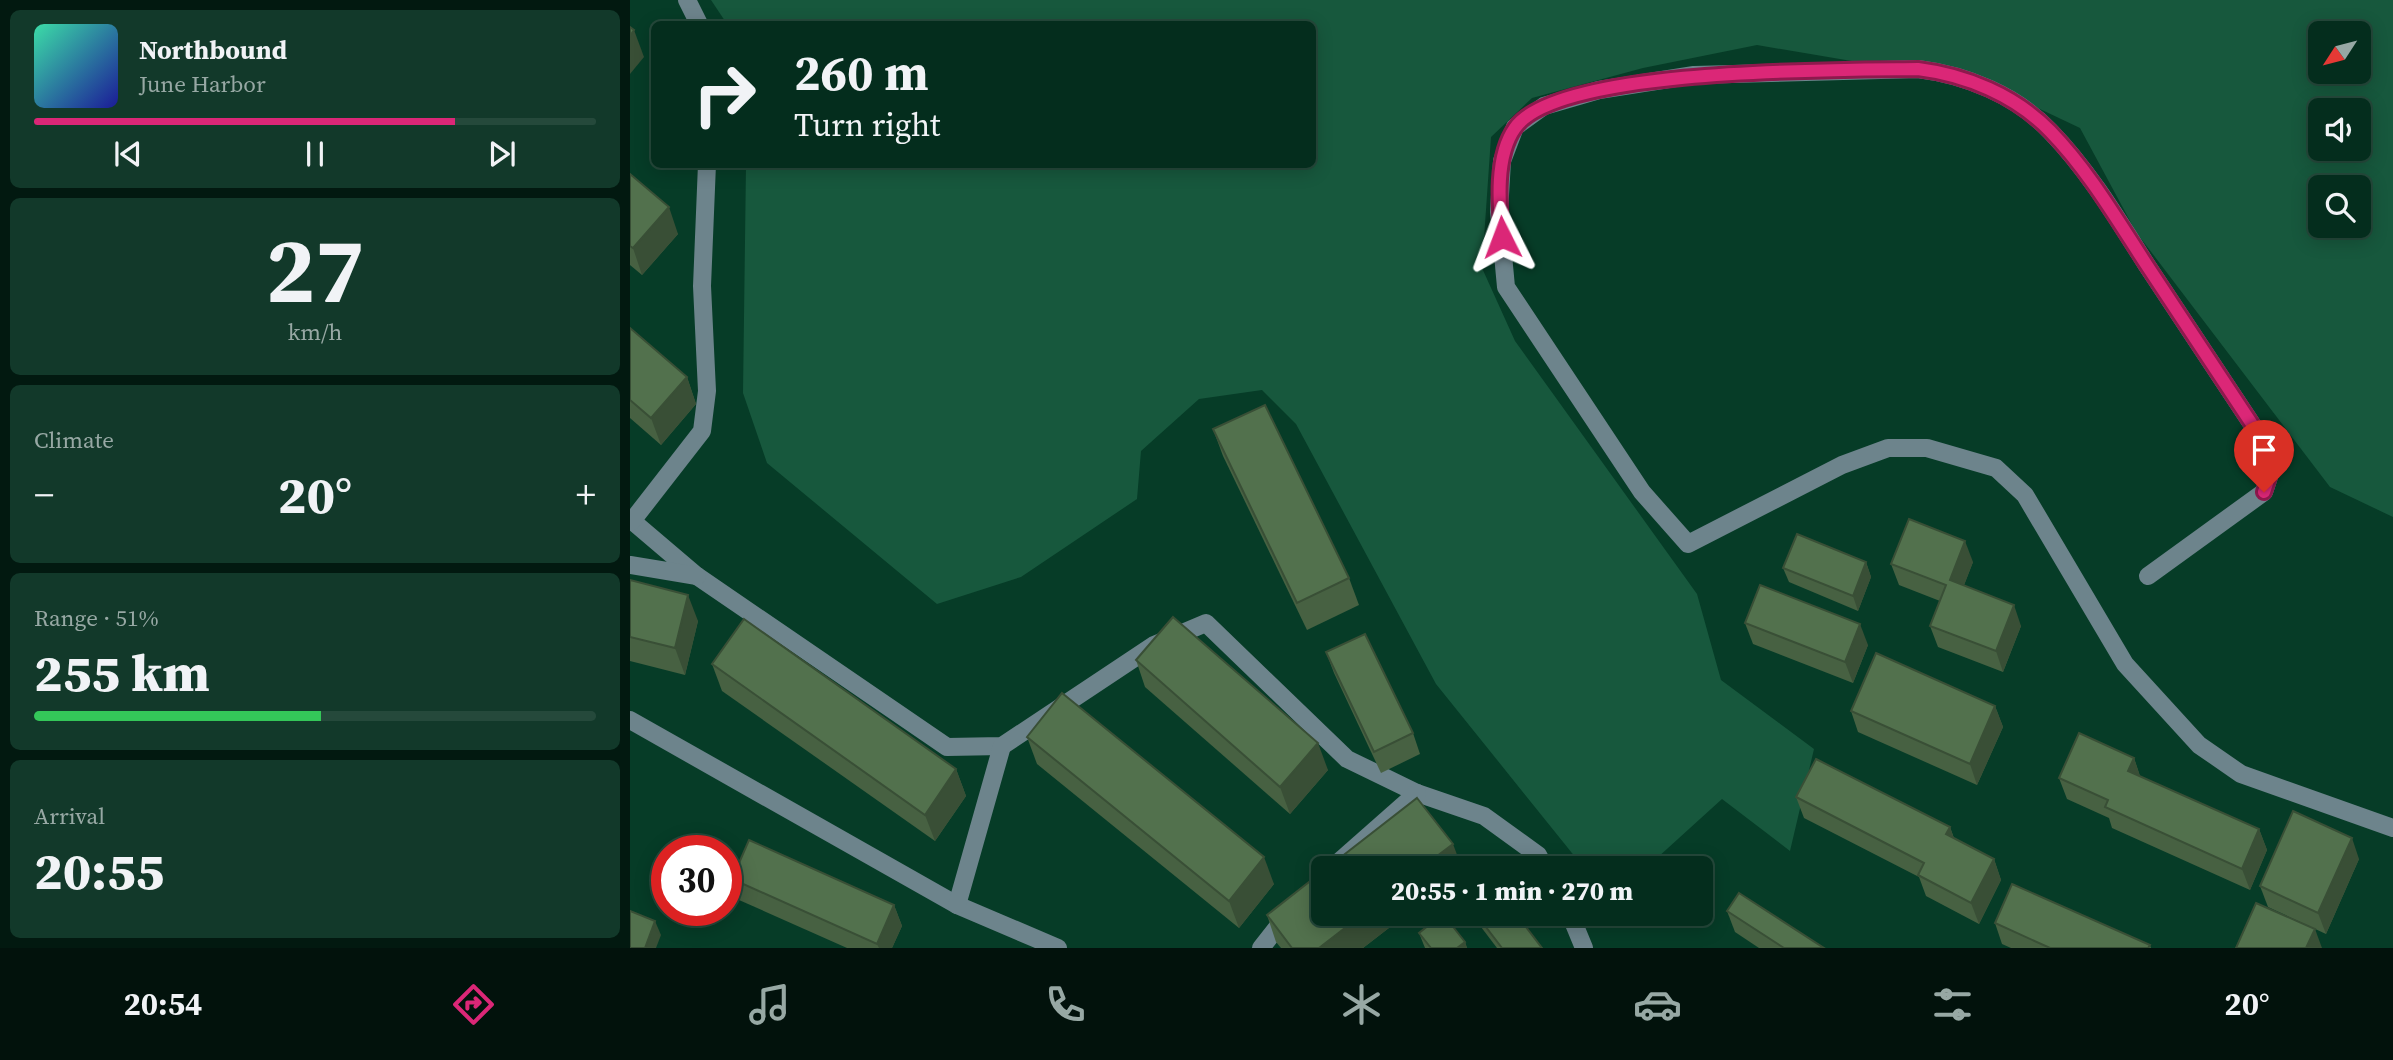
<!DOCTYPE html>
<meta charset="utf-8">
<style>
:root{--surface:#042d1d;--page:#12392a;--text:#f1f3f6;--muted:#97a8a4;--line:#25493b;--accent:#db2777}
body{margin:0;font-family:"Source Serif 4",serif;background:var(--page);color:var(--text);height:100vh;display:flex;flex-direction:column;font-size:26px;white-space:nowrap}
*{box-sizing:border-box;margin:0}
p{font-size:23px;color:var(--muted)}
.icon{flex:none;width:38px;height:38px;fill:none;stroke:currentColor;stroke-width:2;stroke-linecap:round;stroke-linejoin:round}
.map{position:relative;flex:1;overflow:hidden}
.panel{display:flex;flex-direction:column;gap:10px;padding:10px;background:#021910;width:630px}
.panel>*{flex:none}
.banner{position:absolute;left:21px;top:21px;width:665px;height:147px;border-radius:10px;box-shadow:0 4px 18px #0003,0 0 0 2px var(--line);background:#042d1d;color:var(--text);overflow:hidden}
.needle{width:46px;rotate:234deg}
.buttons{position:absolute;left:1678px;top:21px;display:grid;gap:14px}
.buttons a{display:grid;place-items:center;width:63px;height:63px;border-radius:10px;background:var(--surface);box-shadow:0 4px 18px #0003,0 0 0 2px var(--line);font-size:35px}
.speed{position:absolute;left:21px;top:835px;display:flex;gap:14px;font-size:35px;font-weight:700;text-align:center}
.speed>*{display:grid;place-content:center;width:91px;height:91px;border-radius:50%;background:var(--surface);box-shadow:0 4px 18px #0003,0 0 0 2px var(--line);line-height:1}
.speed .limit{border:10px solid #d22;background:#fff;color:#111}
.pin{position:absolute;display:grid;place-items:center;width:60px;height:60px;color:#fff;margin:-72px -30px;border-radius:50% 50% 50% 0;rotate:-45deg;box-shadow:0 0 7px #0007}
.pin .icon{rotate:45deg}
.me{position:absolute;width:77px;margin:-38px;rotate:357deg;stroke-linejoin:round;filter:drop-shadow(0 0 5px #0008)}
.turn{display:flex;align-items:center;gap:24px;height:147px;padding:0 28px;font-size:32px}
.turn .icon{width:91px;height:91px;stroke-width:2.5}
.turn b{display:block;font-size:49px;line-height:60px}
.big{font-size:52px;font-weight:800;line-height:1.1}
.panel .widget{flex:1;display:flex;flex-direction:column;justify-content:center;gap:10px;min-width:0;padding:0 24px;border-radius:10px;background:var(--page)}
.panel .dial{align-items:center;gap:0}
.dial b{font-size:91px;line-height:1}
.song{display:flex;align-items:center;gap:21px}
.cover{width:84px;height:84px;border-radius:10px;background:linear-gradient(135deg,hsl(160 70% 55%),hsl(240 70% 35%))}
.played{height:7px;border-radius:4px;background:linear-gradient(90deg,var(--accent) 75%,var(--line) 75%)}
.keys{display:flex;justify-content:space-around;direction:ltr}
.heat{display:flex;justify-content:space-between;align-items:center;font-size:38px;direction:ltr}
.charge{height:10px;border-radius:5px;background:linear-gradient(90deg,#34c759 51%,var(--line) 0)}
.trip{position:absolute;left:681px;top:856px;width:402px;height:70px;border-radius:10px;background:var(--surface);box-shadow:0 4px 18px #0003,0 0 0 2px var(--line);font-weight:800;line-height:70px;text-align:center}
.dock{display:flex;height:112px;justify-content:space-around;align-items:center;background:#02120c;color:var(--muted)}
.dock .icon{width:49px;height:49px}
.dock .active{color:var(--accent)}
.dock b{font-size:32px;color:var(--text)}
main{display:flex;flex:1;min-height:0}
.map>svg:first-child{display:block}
.green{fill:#17583d;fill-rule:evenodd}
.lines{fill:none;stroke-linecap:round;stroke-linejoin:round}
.minor{stroke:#6d848c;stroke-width:18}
.wall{fill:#476142}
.shaded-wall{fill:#394f36}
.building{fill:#52714d;stroke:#394f36;stroke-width:2}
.route-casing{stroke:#8e194d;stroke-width:18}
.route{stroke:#db2777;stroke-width:12}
</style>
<main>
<section class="panel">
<div class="widget">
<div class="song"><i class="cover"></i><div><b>Northbound</b><p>June Harbor</p></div></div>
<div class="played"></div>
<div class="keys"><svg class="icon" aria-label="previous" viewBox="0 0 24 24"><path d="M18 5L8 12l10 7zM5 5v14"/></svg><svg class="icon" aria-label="pause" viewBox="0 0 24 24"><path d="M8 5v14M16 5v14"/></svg><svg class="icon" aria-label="next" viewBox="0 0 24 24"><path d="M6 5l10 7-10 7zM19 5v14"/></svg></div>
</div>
<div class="widget dial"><b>27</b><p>km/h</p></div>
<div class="widget"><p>Climate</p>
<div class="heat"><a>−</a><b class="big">20°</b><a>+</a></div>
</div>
<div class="widget"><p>Range · 51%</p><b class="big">255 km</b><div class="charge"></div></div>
<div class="widget"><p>Arrival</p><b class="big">20:55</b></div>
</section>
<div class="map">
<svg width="1763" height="948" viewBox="0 0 1763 948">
<rect width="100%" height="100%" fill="#063c27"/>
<path class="green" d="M81,0H1763V517L1700,487L1506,232L1450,128L1357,84L1127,45L1013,68L902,98L861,137L852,268L885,341L1067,594L1091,680L1184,749L1160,851L1092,799L1016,868H954L806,684L666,424L632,390L569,399L511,451L507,499L391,577L307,604L137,463L113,393L116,165L682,164V24H97ZM1690,33H1729V72H1690ZM1690,110H1729V149H1690ZM1690,187H1729V226H1690Z"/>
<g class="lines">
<g class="minor">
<polyline points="57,0 69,24"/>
<polyline points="0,519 67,576 317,747 372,746 524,645 576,623 717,759 787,793 854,816 908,855 915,868"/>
<polyline points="2,521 72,431 77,391 72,286 77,164"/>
<polyline points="0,565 67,576"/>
<path d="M1518,576L1634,492L1645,459C1602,394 1559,329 1516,264C1487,218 1458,170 1420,131C1386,95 1336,75 1288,69L1064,75L969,90L914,106L885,127L872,161L869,212L876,287L1012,492L1058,544L1212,465L1258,448H1297L1366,468L1395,495L1495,664L1569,745L1611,774L1763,828"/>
<polyline points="0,720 327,905 428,948"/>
<polyline points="702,868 787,793"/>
<polyline points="327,905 372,746"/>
<polyline points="940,914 954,948"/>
<polyline points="631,948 657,915"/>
</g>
</g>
<g class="wall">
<polygon points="0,174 48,234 12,275 0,265"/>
<polygon points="0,328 57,377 66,404 31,445 0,418"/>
<polygon points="583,429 719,578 729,605 677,630 593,456"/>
<polygon points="1236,562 1241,577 1228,611 1159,582 1153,568"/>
<polygon points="1343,562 1334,585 1391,626 1373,672 1308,647 1300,626 1310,601 1269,585 1261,564"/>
<polygon points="0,580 68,621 55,675 0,661"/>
<polygon points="1115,623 1238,645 1223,683 1123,644"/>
<polygon points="696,652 783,733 790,754 751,773 704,673"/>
<polygon points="506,660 698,770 660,814 515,687"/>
<polygon points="82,664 326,769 336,796 305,841 92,691"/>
<polygon points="1365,706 1373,727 1347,785 1228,732 1221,711"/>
<polygon points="397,737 644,884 609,928 407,764"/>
<polygon points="1504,758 1510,776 1629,829 1637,850 1620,890 1482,828 1479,818 1437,799 1429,778"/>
<polygon points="1166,797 1320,827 1324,838 1364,859 1371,880 1349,924 1296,896 1289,877 1174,818"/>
<polygon points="1729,859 1696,934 1638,907 1630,886"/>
<polygon points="102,879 264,905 272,926 262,948 217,948 109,900"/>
<polygon points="1097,911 1194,948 1129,948 1105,932"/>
<polygon points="693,914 777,914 733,948 651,948 646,942 637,915"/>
<polygon points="844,914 886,914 912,948 867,948 848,923"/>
<polygon points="1365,923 1520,945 1521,948 1381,948 1372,944"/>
<polygon points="789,933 835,942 837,948 795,948"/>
</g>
<g class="shaded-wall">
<polygon points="4,30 14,57 0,74 0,36"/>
<polygon points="39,207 48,234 12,275 3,248"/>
<polygon points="57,377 66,404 31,445 21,418"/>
<polygon points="1335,541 1343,562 1328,601 1320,580"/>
<polygon points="1236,562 1241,577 1228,611 1223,596"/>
<polygon points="58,595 68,621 55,675 45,648"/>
<polygon points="1384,605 1391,626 1373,672 1366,651"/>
<polygon points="1230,624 1238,645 1223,683 1215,662"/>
<polygon points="1365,706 1373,727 1347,785 1340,764"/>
<polygon points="688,743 698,770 660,814 650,787"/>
<polygon points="1504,758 1511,779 1498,771"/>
<polygon points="326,769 336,796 305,841 295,815"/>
<polygon points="1320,827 1327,848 1316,834"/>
<polygon points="1629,829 1637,850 1620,890 1612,869"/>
<polygon points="1722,838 1729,859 1696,934 1688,913"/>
<polygon points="823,844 832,868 791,868"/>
<polygon points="634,857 644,884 609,928 599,901"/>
<polygon points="1364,859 1371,880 1349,924 1341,903"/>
<polygon points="264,905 272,926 262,948 249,948 247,944"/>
<polygon points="733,914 777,914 733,948 689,948"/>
<polygon points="25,921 31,935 26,948 15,948"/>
<polygon points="1685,929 1692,948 1676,948"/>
<polygon points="835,942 837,948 827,948"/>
</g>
<g class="building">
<polygon points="0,27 4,30 0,36"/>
<polygon points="0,174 39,207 3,248 0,246"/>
<polygon points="0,328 57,377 21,418 0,400"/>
<polygon points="635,405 719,578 667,603 583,429"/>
<polygon points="1279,519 1335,541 1320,580 1384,605 1366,651 1300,626 1316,585 1261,564"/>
<polygon points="1167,534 1236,562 1223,596 1153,568"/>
<polygon points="0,580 58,595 45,648 0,637"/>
<polygon points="1130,585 1230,624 1215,662 1115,623"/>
<polygon points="543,617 688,743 650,787 506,660"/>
<polygon points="114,619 326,769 295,815 82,664"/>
<polygon points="735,634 783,733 744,752 696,652"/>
<polygon points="1246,653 1365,706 1340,764 1221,711"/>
<polygon points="432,693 634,857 599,901 397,737"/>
<polygon points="1449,733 1504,758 1498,771 1629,829 1612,869 1475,807 1478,800 1429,778"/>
<polygon points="1186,759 1320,827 1316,834 1364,859 1341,903 1288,875 1294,863 1166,797"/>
<polygon points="787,798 823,844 791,868 697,868"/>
<polygon points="1663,811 1722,838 1688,913 1630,886"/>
<polygon points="119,840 264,905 247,944 102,879"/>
<polygon points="693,871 693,914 733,914 689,948 662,948 637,915"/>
<polygon points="1382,884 1520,945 1518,948 1420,948 1365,923"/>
<polygon points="1109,893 1194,948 1154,948 1097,911"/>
<polygon points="1626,903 1685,929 1676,948 1606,948"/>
<polygon points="0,911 25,921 15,948 0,948"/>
<polygon points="813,914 835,942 827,948 801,948 789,933"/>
<polygon points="846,914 886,914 912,948 872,948"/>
</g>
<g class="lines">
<g class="route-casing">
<path id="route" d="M872,237C869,204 865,156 885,128C927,67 1212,70 1288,69C1336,75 1385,95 1420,131C1458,170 1486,218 1516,264C1559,329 1602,394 1645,459L1634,492"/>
</g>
<use href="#route" class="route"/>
</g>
</svg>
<div class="buttons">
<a><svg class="needle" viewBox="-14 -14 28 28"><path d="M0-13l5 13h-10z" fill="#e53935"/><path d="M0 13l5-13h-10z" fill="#97a8a4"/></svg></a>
<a><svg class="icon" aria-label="sound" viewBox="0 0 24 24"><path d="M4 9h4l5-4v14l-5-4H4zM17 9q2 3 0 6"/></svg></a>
<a><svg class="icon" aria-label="search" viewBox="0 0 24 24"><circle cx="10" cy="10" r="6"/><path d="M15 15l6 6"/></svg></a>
</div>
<div class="speed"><div class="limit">30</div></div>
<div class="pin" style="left:1634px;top:492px;background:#d93025"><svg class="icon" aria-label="arrive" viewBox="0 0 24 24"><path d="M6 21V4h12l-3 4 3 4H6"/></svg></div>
<svg class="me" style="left:872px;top:237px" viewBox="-20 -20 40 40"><path d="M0-17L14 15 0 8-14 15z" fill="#db2777" stroke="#fff" stroke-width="4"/></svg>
<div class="trip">20:55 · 1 min · 270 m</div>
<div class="banner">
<div class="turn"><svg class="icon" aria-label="right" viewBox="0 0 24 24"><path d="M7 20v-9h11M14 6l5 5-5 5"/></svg><div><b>260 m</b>Turn right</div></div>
</div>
</div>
</main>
<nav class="dock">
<b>20:54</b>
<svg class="icon active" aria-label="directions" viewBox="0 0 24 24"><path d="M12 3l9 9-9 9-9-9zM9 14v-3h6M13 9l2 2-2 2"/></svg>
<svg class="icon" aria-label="music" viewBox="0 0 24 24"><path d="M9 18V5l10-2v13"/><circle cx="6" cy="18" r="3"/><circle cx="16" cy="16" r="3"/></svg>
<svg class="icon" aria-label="phone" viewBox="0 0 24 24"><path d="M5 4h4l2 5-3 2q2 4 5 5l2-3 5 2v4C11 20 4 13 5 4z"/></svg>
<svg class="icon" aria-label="climate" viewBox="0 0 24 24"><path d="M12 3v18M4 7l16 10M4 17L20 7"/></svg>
<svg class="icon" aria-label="car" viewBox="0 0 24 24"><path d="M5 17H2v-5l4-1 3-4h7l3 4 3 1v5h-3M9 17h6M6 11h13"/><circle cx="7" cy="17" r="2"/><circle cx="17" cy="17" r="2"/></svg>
<svg class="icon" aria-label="filters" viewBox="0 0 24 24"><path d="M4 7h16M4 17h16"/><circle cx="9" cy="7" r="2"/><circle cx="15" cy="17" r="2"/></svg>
<b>20°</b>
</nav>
